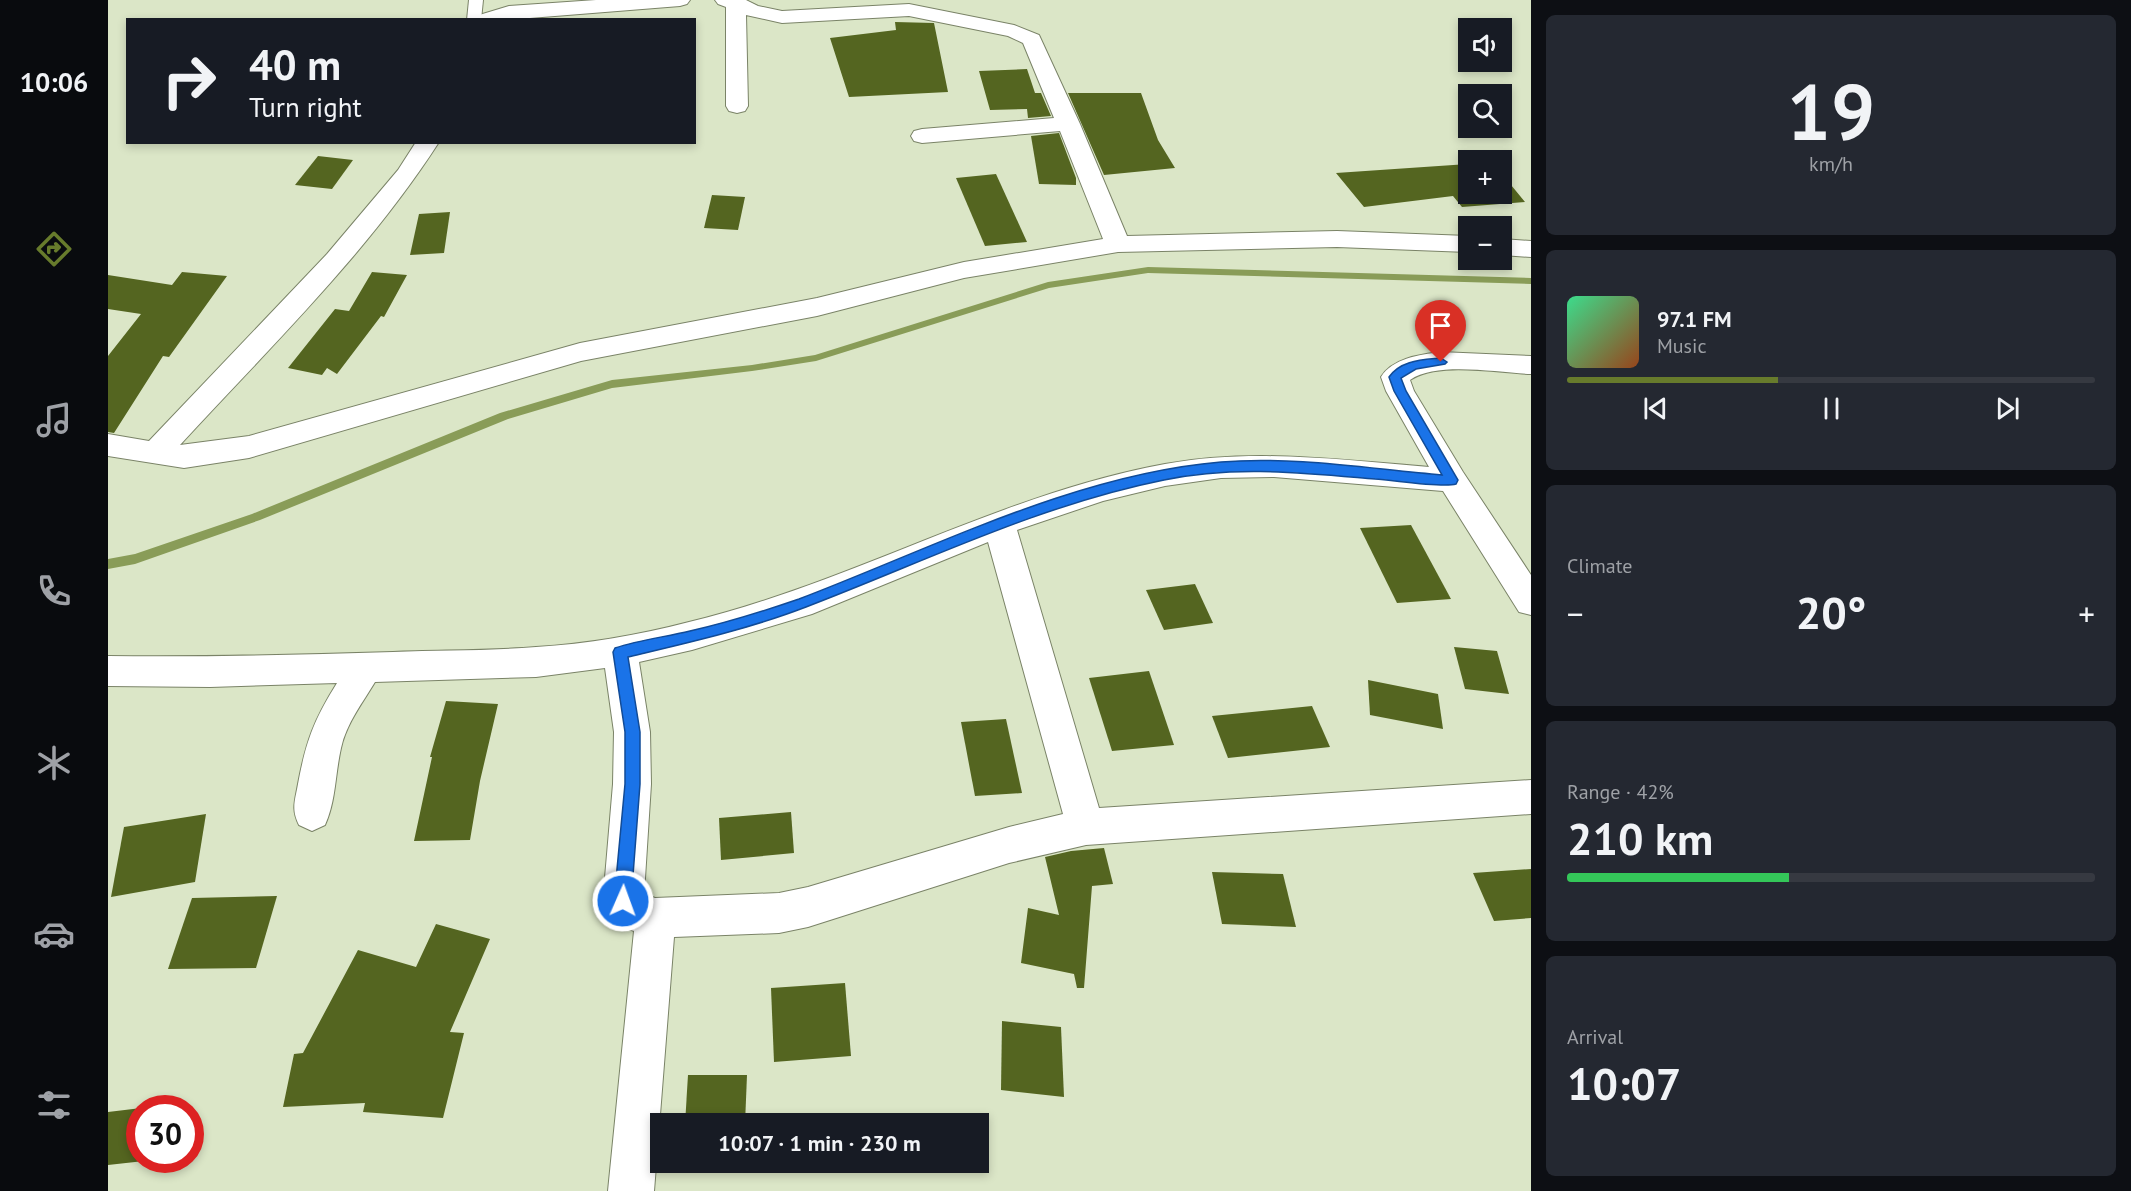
<!DOCTYPE html>
<meta charset="utf-8">
<style>
:root{--surface:#171b24;--page:#242831;--text:#f1f3f6;--muted:#9ea1a6;--line:#363941;--accent:#677b2c}
body{margin:0;font-family:"PT Sans",sans-serif;background:var(--page);color:var(--text);height:100vh;display:flex;flex-direction:column;font-size:22px;white-space:nowrap}
*{box-sizing:border-box;margin:0}
p{font-size:20px;color:var(--muted)}
.icon{flex:none;width:33px;height:33px;fill:none;stroke:currentColor;stroke-width:2;stroke-linecap:round;stroke-linejoin:round}
.map{position:relative;flex:1;overflow:hidden}
.drawer{display:flex;flex-direction:column;gap:15px;padding:15px;background:#0d0f14;width:600px}
.drawer>*{flex:none}
.hud{position:absolute;left:18px;top:18px;width:570px;height:126px;border-radius:0px;box-shadow:0 3px 9px #0003;background:#171b24;color:var(--text);overflow:hidden}
.controls{position:absolute;left:1350px;top:18px;display:grid;gap:12px}
.controls a{display:grid;place-items:center;width:54px;height:54px;border-radius:0px;background:var(--surface);box-shadow:0 3px 9px #0003;font-size:30px}
.speed{position:absolute;left:18px;top:1095px;display:flex;gap:12px;font-size:30px;font-weight:700;text-align:center}
.speed>*{display:grid;place-content:center;width:78px;height:78px;border-radius:50%;background:var(--surface);box-shadow:0 3px 9px #0003;line-height:1}
.speed .limit{border:9px solid #d22;background:#fff;color:#111}
.pin{position:absolute;display:grid;place-items:center;width:51px;height:51px;color:#fff;margin:-62px -26px;border-radius:50% 50% 50% 0;rotate:-45deg;box-shadow:0 0 6px #0007}
.pin .icon{rotate:45deg}
.me{position:absolute;width:66px;margin:-33px;rotate:2deg;stroke-linejoin:round;filter:drop-shadow(0 0 4px #0008)}
.turn{display:flex;align-items:center;gap:21px;height:126px;padding:0 24px;font-size:27px}
.turn .icon{width:78px;height:78px;stroke-width:2.5}
.turn b{display:block;font-size:42px;line-height:51px}
.big{font-size:45px;font-weight:600;line-height:1.1}
.drawer .tile{flex:1;display:flex;flex-direction:column;justify-content:center;gap:9px;min-width:0;padding:0 21px;border-radius:9px;background:var(--page)}
.drawer .dial{align-items:center;gap:0}
.dial b{font-size:78px;line-height:1}
.song{display:flex;align-items:center;gap:18px}
.cover{width:72px;height:72px;border-radius:9px;background:linear-gradient(135deg,hsl(150 70% 55%),hsl(20 70% 35%))}
.played{height:6px;border-radius:3px;background:linear-gradient(90deg,var(--accent) 40%,var(--line) 40%)}
.keys{display:flex;justify-content:space-around;direction:ltr}
.heat{display:flex;justify-content:space-between;align-items:center;font-size:33px;direction:ltr}
.charge{height:9px;border-radius:4px;background:linear-gradient(90deg,#34c759 42%,var(--line) 0)}
.trip{position:absolute;left:542px;top:1113px;width:339px;height:60px;border-radius:0px;background:var(--surface);box-shadow:0 3px 9px #0003;font-weight:600;line-height:60px;text-align:center}
main{display:flex;flex:1;min-height:0}
.dock{display:flex;flex-direction:column;width:108px;justify-content:space-around;align-items:center;background:#090b0e;color:var(--muted)}
.dock .icon{width:42px;height:42px}
.dock .current{color:var(--accent)}
.dock b{font-size:27px;color:var(--text)}
.map>svg:first-child{display:block}
.lines{fill:none;stroke-linecap:round;stroke-linejoin:round}
.stream{fill:#899c58;fill-rule:evenodd}
.building{fill:#546520}
.lane-casing{stroke:#7a8367;stroke-width:2}
.street-casing{stroke:#7a8367;stroke-width:2}
.lane{fill:#fff;fill-rule:evenodd}
.street{fill:#fff;fill-rule:evenodd}
.route{fill:#1a73e8;stroke:#114b97;stroke-width:1.5}
</style>
<main>
<nav class="dock">
<b>10:06</b>
<svg class="icon current" aria-label="directions" viewBox="0 0 24 24"><path d="M12 3l9 9-9 9-9-9zM9 14v-3h6M13 9l2 2-2 2"/></svg>
<svg class="icon" aria-label="music" viewBox="0 0 24 24"><path d="M9 18V5l10-2v13"/><circle cx="6" cy="18" r="3"/><circle cx="16" cy="16" r="3"/></svg>
<svg class="icon" aria-label="phone" viewBox="0 0 24 24"><path d="M5 4h4l2 5-3 2q2 4 5 5l2-3 5 2v4C11 20 4 13 5 4z"/></svg>
<svg class="icon" aria-label="climate" viewBox="0 0 24 24"><path d="M12 3v18M4 7l16 10M4 17L20 7"/></svg>
<svg class="icon" aria-label="car" viewBox="0 0 24 24"><path d="M5 17H2v-5l4-1 3-4h7l3 4 3 1v5h-3M9 17h6M6 11h13"/><circle cx="7" cy="17" r="2"/><circle cx="17" cy="17" r="2"/></svg>
<svg class="icon" aria-label="filters" viewBox="0 0 24 24"><path d="M4 7h16M4 17h16"/><circle cx="9" cy="7" r="2"/><circle cx="15" cy="17" r="2"/></svg>
</nav>
<div class="map">
<svg width="1423" height="1191" viewBox="0 0 1423 1191">
<rect width="100%" height="100%" fill="#dbe6c7"/>
<g class="lines">
<polygon class="stream" points="1040,267 1423,278 1423,284 1040,273 941,288 708,361 644,371 504,388 400,419 152,520 27,564 0,569 0,559 27,554 144,514 392,413 504,380 644,365 707,355 940,282"/>
</g>
<g class="building">
<polygon points="787,22 826,23 840,92 741,97 722,38 788,30"/>
<polygon points="919,69 927,93 933,93 943,116 920,118 919,109 882,110 871,71"/>
<polygon points="960,93 1033,93 1050,140 1067,168 996,175"/>
<polygon points="951,133 968,178 968,185 931,184 923,136"/>
<polygon points="210,156 245,160 224,189 187,185"/>
<polygon points="1360,164 1360,194 1394,194 1394,174 1417,202 1354,207 1345,196 1256,207 1228,173"/>
<polygon points="888,174 919,242 877,246 848,178"/>
<polygon points="604,195 637,197 630,230 596,228"/>
<polygon points="342,212 336,253 302,255 311,214"/>
<polygon points="74,272 119,276 61,357 55,356 6,433 0,432 0,356 33,314 0,309 0,275 64,285"/>
<polygon points="264,272 299,275 276,317 273,316 229,374 219,368 214,375 180,368 227,309 241,311"/>
<polygon points="1303,525 1343,599 1289,603 1252,528"/>
<polygon points="1087,584 1105,623 1056,630 1038,590"/>
<polygon points="1346,647 1389,651 1401,694 1357,689"/>
<polygon points="1041,671 1066,745 1004,751 981,678"/>
<polygon points="1260,680 1330,694 1335,729 1262,715"/>
<polygon points="338,701 390,704 372,781 362,840 306,841 324,757 322,757"/>
<polygon points="1204,706 1222,747 1120,758 1104,716"/>
<polygon points="898,719 914,793 867,796 853,722"/>
<polygon points="683,812 686,853 613,860 611,818"/>
<polygon points="98,814 87,882 3,897 16,827"/>
<polygon points="996,848 1005,884 984,886 976,988 969,988 966,974 913,963 920,908 951,915 937,857 963,851"/>
<polygon points="1423,869 1423,918 1386,921 1365,873"/>
<polygon points="1104,872 1175,874 1188,927 1114,924"/>
<polygon points="169,896 148,968 60,969 84,898"/>
<polygon points="328,924 382,939 342,1032 356,1033 335,1118 255,1112 257,1103 175,1107 186,1054 195,1053 250,950 308,967"/>
<polygon points="737,983 743,1056 666,1062 663,988"/>
<polygon points="894,1021 953,1027 956,1097 893,1090"/>
<polygon points="580,1075 639,1075 637,1124 577,1124"/>
<polygon points="50,1106 49,1108 32,1108 32,1160 37,1160 36,1161 0,1165 0,1112"/>
</g>
<g class="lines">
<g class="lane-casing">
<polygon id="lane" points="361,0 375,0 373,20 359,20"/>
</g>
<g class="street-casing">
<g id="street">
<polygon points="488,0 582,0 579,4 572,6 397,20 365,20 368,16 401,6"/>
<path d="M607,0H638L650,6L674,11L801,4L906,25L931,35L972,124L1019,236L1229,231L1360,236V252L1229,247L1010,252L856,278L709,316L473,361L141,458L76,468L0,456V434L41,441L219,254L290,170L308,142H331C259,254 161,348 72,445L141,436L472,343L709,298L856,262L995,239L952,131L814,143L806,141L803,136L806,131L814,129L946,118L915,43L900,36L801,16L674,23L638,15L640,106L637,111L629,113L621,111L618,106V7L610,4Z"/>
<polygon points="1394,239 1423,241 1423,257 1394,255"/>
<path d="M1332,352L1423,356V374C1391,373 1329,361 1302,380L1306,391L1355,472L1423,575V615L1411,612L1335,491L1166,477L1113,478L1057,486L995,501L909,530L991,808L1423,780V814L978,845L901,863L700,927L671,933L566,937L546,1191H500L526,931C508,924 502,918 495,901L505,784L506,732L497,668L428,677L267,682C255,702 238,724 233,748C227,774 228,801 217,825L204,831L191,825C183,809 187,801 190,784C198,741 206,720 229,683L102,687L0,686V656C95,657 190,655 285,652C332,650 380,651 428,647C479,644 531,635 581,622C744,583 892,494 1057,464C1145,448 1233,460 1321,467L1278,391L1273,377C1285,358 1311,355 1332,352ZM880,542L955,814L901,827L700,887L671,893L547,898L536,894L543,784L542,732L531,662L584,650L704,614Z"/>
</g>
</g>
<use href="#lane" class="lane"/>
<use href="#street" class="street"/>
</g>
<path class="route" d="M1333,358L1339,362L1337,364L1308,369L1293,378L1298,391L1350,480L1348,484C1333,488 1286,480 1267,479C1196,473 1126,465 1056,480C931,505 816,562 698,607C641,629 579,643 520,657L532,732V784L523,901L520,907L515,909L509,907L506,901L517,784V732L505,652L507,648C531,640 557,637 582,631C618,623 656,611 691,599C825,548 968,474 1113,462C1186,456 1262,469 1334,475L1286,391L1281,377C1293,360 1314,360 1333,358Z"/>
</svg>
<div class="controls">
<a><svg class="icon" aria-label="sound" viewBox="0 0 24 24"><path d="M4 9h4l5-4v14l-5-4H4zM17 9q2 3 0 6"/></svg></a>
<a><svg class="icon" aria-label="search" viewBox="0 0 24 24"><circle cx="10" cy="10" r="6"/><path d="M15 15l6 6"/></svg></a>
<a>+</a>
<a>−</a>
</div>
<div class="speed"><div class="limit">30</div></div>
<div class="pin" style="left:1333px;top:362px;background:#d93025"><svg class="icon" aria-label="arrive" viewBox="0 0 24 24"><path d="M6 21V4h12l-3 4 3 4H6"/></svg></div>
<svg class="me" style="left:515px;top:901px" viewBox="-20 -20 40 40"><circle r="17" fill="#1a73e8" stroke="#fff" stroke-width="3"/><path d="M0-11L8 9 0 5-8 9z" fill="#fff"/></svg>
<div class="trip">10:07 · 1 min · 230 m</div>
<div class="hud">
<div class="turn"><svg class="icon" aria-label="right" viewBox="0 0 24 24"><path d="M7 20v-9h11M14 6l5 5-5 5"/></svg><div><b>40 m</b>Turn right</div></div>
</div>
</div>
<section class="drawer">
<div class="tile dial"><b>19</b><p>km/h</p></div>
<div class="tile">
<div class="song"><i class="cover"></i><div><b>97.1 FM</b><p>Music</p></div></div>
<div class="played"></div>
<div class="keys"><svg class="icon" aria-label="previous" viewBox="0 0 24 24"><path d="M18 5L8 12l10 7zM5 5v14"/></svg><svg class="icon" aria-label="pause" viewBox="0 0 24 24"><path d="M8 5v14M16 5v14"/></svg><svg class="icon" aria-label="next" viewBox="0 0 24 24"><path d="M6 5l10 7-10 7zM19 5v14"/></svg></div>
</div>
<div class="tile"><p>Climate</p>
<div class="heat"><a>−</a><b class="big">20°</b><a>+</a></div>
</div>
<div class="tile"><p>Range · 42%</p><b class="big">210 km</b><div class="charge"></div></div>
<div class="tile"><p>Arrival</p><b class="big">10:07</b></div>
</section>
</main>
